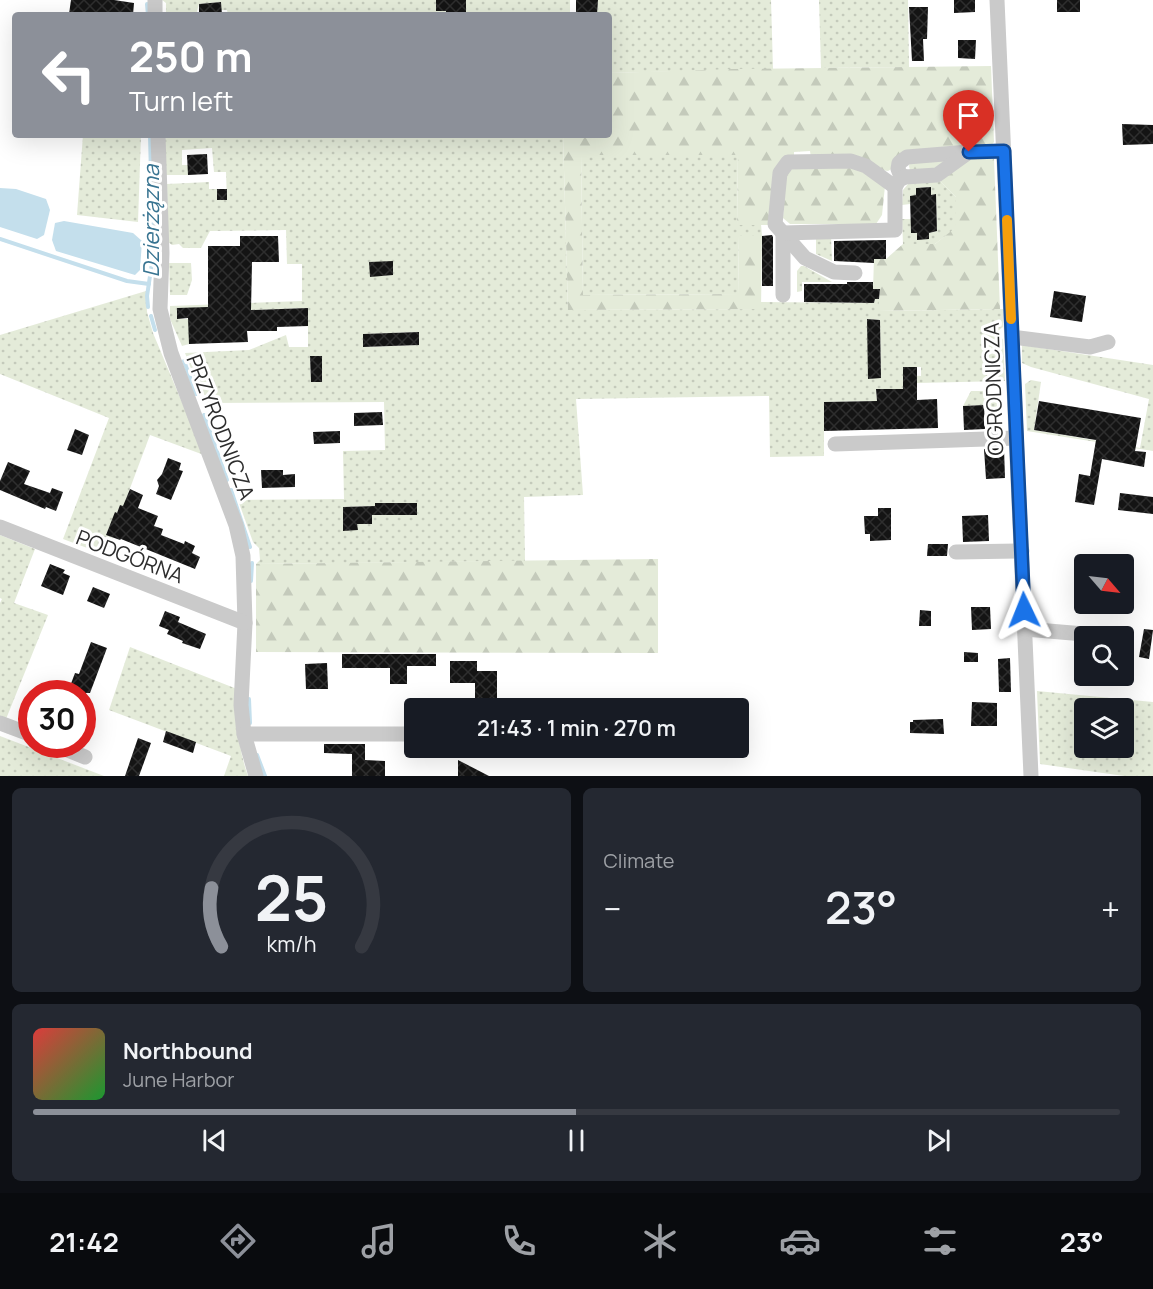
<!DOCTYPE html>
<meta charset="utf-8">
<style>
:root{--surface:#171b24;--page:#242831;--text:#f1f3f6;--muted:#9ea1a6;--line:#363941;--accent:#8c9099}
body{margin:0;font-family:Manrope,sans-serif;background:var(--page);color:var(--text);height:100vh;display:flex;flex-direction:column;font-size:22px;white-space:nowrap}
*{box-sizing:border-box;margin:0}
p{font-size:20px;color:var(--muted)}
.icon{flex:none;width:33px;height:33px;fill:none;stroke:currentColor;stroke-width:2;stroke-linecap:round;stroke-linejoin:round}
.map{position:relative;height:776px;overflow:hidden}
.drawer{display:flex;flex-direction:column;gap:12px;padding:12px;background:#0d0f14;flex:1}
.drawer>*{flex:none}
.hud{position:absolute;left:12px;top:12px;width:600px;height:126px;border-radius:6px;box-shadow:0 6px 24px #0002;background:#8c9099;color:#fff;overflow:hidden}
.needle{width:39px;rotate:118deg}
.tools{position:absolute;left:1074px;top:554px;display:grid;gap:12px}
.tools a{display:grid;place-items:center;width:60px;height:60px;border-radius:6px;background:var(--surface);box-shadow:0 6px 24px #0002;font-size:30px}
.speed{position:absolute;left:18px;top:680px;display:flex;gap:12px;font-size:30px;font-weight:700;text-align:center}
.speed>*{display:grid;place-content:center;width:78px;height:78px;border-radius:50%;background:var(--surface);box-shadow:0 6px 24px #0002;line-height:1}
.speed .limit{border:9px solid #d22;background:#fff;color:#111}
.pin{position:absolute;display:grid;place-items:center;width:51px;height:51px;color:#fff;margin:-62px -26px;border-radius:50% 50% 50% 0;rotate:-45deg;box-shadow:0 0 6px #0007}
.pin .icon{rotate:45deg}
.me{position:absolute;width:66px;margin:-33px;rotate:358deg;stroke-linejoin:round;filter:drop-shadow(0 0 4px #0008)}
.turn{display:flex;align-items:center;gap:21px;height:126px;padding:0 18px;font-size:27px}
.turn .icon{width:78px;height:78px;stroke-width:2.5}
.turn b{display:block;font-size:42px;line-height:51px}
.big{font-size:45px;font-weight:600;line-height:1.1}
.drawer .tile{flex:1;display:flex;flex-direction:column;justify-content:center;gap:9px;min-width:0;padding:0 21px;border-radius:9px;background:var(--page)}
.drawer .dial{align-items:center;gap:0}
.dial svg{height:156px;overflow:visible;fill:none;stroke:var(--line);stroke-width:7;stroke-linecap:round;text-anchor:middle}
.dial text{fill:var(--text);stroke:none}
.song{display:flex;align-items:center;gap:18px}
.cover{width:72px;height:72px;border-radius:9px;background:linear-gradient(135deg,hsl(0 70% 55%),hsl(130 70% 35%))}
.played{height:6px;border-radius:3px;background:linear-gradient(90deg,var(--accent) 50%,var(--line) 50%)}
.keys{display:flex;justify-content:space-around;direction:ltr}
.heat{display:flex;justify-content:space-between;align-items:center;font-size:33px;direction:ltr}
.drawer .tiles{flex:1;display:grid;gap:12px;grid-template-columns:1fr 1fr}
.tile:last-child{grid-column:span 2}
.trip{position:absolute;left:404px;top:698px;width:345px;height:60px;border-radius:6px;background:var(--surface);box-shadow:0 6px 24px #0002;font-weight:600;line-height:60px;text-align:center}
.tab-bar{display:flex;height:96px;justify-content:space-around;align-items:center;background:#090b0e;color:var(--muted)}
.tab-bar .icon{width:42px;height:42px}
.tab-bar .current{color:var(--accent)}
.tab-bar b{font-size:27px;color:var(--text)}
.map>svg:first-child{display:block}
.grass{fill:url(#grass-dots);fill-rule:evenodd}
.forest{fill:url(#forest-firs)}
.water{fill:#c4dfec}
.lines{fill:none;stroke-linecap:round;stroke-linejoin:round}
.stream{stroke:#c4dfec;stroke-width:4}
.building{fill:url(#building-cross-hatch)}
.minor{stroke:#cacaca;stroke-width:15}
.route-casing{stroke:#114b97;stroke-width:15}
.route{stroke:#1a73e8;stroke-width:10}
.slow{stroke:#f59e0b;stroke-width:10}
.labels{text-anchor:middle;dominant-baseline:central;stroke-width:6;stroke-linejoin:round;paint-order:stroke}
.street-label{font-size:21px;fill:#2d2d2d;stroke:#fff}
.water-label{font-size:22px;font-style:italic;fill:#387491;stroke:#fff}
</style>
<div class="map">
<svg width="1153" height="776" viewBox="0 0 1153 776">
<defs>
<pattern id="grass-dots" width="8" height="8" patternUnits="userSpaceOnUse" patternTransform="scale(1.5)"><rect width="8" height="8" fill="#e4ebd9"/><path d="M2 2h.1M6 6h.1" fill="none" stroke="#c4cabb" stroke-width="1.8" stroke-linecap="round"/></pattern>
<pattern id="forest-firs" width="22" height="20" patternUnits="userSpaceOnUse" patternTransform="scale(1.5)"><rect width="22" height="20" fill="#e4ebd9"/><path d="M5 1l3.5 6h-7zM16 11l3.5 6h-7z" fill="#c4cabb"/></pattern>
<pattern id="building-cross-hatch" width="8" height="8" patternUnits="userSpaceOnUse" patternTransform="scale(1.5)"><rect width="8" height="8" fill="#141414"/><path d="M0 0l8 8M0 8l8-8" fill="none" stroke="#2e2e2e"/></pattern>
</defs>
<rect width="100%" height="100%" fill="#fff"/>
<g class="grass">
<polygon points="162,0 570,0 570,15 228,15 227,10 221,10 221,2 199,4 196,15 164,15 166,12 166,3"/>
<polygon points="598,0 771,0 773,69 609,73 609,15 597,15"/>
<polygon points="819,0 908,0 909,67 821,68"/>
<polygon points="83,135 141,135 138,222 77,215"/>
<path d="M165,135H563L568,310L761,309V302L874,303L875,299H879V311L1003,309V327L999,330V337L1003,339L1005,381L917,383V389H876L877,401L824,402V456L770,457L769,396L576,399L583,495L524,497L525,561L256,564L260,560L259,548L253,542L238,500L344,499L343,451L385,450L384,402L207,403L204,394L200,392L185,353L249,350L286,335L289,347H308V308L254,310V317L240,307L178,319L234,318L189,344L182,346L170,319V306L302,301V264H287L286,230L210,231L201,248H183L179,244L172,245L168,242L167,184L209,182V189H217L218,200H227L226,172H214L212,148L182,150V165H188V175H166ZM392,262L393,275L370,276ZM868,319L880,320L881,378H868ZM418,332V345L363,347L364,334ZM310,356H322V382H311ZM903,367H921V376L903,375ZM417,504V515H375ZM372,506V524H357V530H344L343,507Z"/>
<polygon points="738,154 737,225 761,224 762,236 738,236 739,294 583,295 581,155"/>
<polygon points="940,181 956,197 956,228 935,244 903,244 902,219 911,219 911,233 917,233 917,240 929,233 937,231 936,195 931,195 931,187 916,188 916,195 910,204 902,205 903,190 908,184"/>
<polygon points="831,237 832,261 816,254 816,238"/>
<polygon points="169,263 191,263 192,280 187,295 170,295"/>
<polygon points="801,266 804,266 832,282 802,282 802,291 797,292 797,271"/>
<polygon points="146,291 147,312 153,333 204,455 150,435 126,499 124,507 120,506 106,534 113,538 106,555 63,539 109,418 0,374 0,335"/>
<polygon points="1022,345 1153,365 1153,451 1027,431 1025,384 1031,380 1041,382 1034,430 1140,448 1149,399 1031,367 1022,363"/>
<polygon points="971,391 996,391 997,409 984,410 984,405 963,406"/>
<polygon points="0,535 35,549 14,603 48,615 6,719 0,716 0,603 2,599 0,598"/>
<path d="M130,647L237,689C237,721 237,745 248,776H224L231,756L109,710Z"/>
<path d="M1037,691L1153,702V776H1124L1040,764ZM1084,708H1124V747H1084Z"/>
<polygon points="0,736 104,776 0,776"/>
</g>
<g class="forest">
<polygon points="991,66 994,142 990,147 893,168 888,171 811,158 810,151 794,152 794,159 786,159 771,225 737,225 738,155 581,155 583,295 739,294 738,236 762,236 761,309 568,310 563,135 609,135 609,73 733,69"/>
<polygon points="990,156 994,159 1000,309 878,311 880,289 873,289 874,259 886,259 903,244 935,244 955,228 956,197 940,181 970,157"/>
<polygon points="950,159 935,171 910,170 909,166 910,163"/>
<polygon points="852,166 864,171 885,186 882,215 876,224 790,224 783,218 786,176 792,167"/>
<polygon points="658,559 658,653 256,652 256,564"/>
</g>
<g class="water">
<polygon points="0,188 16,189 46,199 50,210 44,235 37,239 0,227"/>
<polygon points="64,221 133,233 142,241 140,270 135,275 56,251 52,240 55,223"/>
</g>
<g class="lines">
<g class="stream">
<polyline points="147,4 148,15"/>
<polyline points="0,239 127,281 149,284"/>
<polyline points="148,307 147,296 153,256 150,135"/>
<polyline points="151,316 155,330"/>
<polyline points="184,361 196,394"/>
<polyline points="204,415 227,480"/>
<polyline points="231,490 250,547"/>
<polyline points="251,581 252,563"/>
<polyline points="249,699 250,723"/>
<polyline points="257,755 265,776"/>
</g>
</g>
<g class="building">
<polygon points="71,0 114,0 134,3 133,15 75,15 69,14"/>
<polygon points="436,0 466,0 466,13 446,14 446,11 436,11"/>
<polygon points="576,0 598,0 597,15 576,15"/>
<polygon points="954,0 975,0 975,12 954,13"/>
<rect x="1057" y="0" width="23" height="12"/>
<polygon points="221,2 222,15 199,15 199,4"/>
<polygon points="909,7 928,7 927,39 923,39 924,61 912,61"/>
<polygon points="958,40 976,40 975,59 958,58"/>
<polygon points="1122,124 1153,125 1153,144 1123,145"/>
<polygon points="207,154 208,174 188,175 187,155"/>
<polygon points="931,187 931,195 936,194 937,231 929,233 929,239 917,240 917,233 911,233 910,196 916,195 916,188"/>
<rect x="217" y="189" width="10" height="11"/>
<polygon points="772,235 773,237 773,286 762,286 762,236"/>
<polygon points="240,236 278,236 279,262 252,262 251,310 308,308 308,326 277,327 277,331 247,331 248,342 189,344 188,318 177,319 177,308 208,307 208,246 240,246"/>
<polygon points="886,240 886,259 874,259 874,263 834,261 834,241"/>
<polygon points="393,261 393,275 370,277 369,262"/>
<polygon points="847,282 873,282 873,289 880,289 879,299 875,299 874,303 804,302 804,284 847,284"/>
<polygon points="1054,291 1086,296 1082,322 1050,317"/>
<polygon points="867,319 880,320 881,378 868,379"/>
<polygon points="419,332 419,345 363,347 363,334"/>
<polygon points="310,356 322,356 322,382 311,382"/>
<polygon points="903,367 917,367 917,400 937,399 938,428 824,431 824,402 877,401 876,389 903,389"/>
<polygon points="1039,401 1141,418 1135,451 1146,452 1144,467 1102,459 1094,505 1075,502 1079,474 1090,476 1096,440 1034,430"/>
<polygon points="984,405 985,429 964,430 963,406"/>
<polygon points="382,412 383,425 354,426 354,413"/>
<polygon points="75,429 89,435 82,455 67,450"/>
<polygon points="340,431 340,443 314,444 313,432"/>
<polygon points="1004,448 1005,478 986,479 984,449"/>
<polygon points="168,458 181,463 179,470 183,471 171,500 156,494 159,486 157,480 162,474"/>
<polygon points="8,462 30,471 24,484 50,493 52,488 63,492 56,511 46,507 45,509 0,490 0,481"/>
<polygon points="261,470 283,470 283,475 295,474 295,487 262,488"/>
<polygon points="130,489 143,495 138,508 158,516 154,526 163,529 161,535 184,544 185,541 195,546 192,553 200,557 195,569 121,539 120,540 106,535 115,512 117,513 120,505 123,506"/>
<polygon points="1120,493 1153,497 1153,514 1118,510"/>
<polygon points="375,503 417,503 417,515 372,515 372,524 357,524 358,530 343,531 343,507 375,506"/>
<polygon points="878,508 891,508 891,540 870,541 870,534 865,534 864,516 878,516"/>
<polygon points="988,515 989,541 963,542 962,516"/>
<polygon points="928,544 948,544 947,556 927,556"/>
<polygon points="50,564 65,570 63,573 70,576 63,595 41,586"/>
<polygon points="93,587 110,594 104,608 87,601"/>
<polygon points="971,607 990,607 991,629 972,630"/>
<polygon points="920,610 931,611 931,626 919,626"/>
<polygon points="165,611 180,617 178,622 206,634 200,649 182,643 183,641 167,634 169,630 159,626"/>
<polygon points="1144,629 1153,630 1149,659 1139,657"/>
<polygon points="91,642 107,648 90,693 81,693 69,689 75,673 79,674"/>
<polygon points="964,652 978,653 978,662 964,662"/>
<polygon points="342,654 436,654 436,666 407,666 407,684 390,684 390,668 342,668"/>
<polygon points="1010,658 1011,692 999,692 998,659"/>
<polygon points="450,661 477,661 477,671 497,671 497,701 475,701 475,683 450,683"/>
<polygon points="327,663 328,689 306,689 305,664"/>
<polygon points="972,702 997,703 997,726 971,726"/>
<polygon points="943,719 944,734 910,733 910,722 913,722 913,720"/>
<polygon points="166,731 196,742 193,753 163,742"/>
<polygon points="138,738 151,743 139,776 125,776"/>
<polygon points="324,744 365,744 365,760 385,761 385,776 352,776 352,754 324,753"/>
<polygon points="458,760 489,776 458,776"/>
</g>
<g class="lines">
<g class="minor">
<polyline points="155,0 155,15"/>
<polyline points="997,0 1031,776"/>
<polyline points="158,135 162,253 160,309 171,353 236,525 243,556 245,623 241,705 244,734 256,776"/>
<polyline points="905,177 900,174 898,169 899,163 907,157 969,152"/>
<polyline points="855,273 834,272 805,258 775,224 780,173 788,162 851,161 866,166 895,187"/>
<polyline points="783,295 783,233 895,230 895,187 899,180 905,177 937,175 969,152 1004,151"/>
<polyline points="1012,337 1090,347 1108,342"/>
<polyline points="835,444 1016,438"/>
<polyline points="0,527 245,623"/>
<polyline points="956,552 1022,551"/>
<polyline points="1025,629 1084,634"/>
<polyline points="0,723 32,735"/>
<polyline points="244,734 414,734"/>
<polyline points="53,744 85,757"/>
</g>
</g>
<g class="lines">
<g class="route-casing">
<polyline id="route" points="969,152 1004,151 1024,610"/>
</g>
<use href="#route" class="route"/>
<polyline class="slow" points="1007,220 1011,319"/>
</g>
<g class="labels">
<g class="street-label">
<text transform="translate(993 389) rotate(-92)">OGRODNICZA</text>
<text transform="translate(221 427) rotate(69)">PRZYRODNICZA</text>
<text transform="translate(130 556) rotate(21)">PODGÓRNA</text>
</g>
<g class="water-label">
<text transform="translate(151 221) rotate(-90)">Dzierżązna</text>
</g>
</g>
</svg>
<div class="tools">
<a><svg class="needle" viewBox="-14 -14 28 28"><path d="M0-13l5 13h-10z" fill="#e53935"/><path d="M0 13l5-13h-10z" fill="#9ea1a6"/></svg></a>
<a><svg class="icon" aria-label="search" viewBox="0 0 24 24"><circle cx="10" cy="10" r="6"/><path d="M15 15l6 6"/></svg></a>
<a><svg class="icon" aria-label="layers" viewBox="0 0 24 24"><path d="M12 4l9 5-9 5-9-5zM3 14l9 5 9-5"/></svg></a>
</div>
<div class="speed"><div class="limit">30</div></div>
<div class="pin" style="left:969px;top:152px;background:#d93025"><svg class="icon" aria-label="arrive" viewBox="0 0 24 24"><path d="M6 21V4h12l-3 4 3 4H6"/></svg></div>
<svg class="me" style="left:1024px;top:610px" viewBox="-20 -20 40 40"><path d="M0-17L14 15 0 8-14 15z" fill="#1a73e8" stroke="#fff" stroke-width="4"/></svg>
<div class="trip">21:43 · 1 min · 270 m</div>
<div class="hud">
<div class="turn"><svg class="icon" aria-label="left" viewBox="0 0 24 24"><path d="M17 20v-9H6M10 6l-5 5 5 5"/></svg><div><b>250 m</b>Turn left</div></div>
</div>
</div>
<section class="drawer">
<div class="tiles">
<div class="tile dial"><svg viewBox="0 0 100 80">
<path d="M14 69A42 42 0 1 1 86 69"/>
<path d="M14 69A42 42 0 0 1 9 39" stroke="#8c9099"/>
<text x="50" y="56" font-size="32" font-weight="700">25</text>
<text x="50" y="72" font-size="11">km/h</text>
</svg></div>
<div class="tile"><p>Climate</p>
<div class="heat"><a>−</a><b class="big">23°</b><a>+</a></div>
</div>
<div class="tile">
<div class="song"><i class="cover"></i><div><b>Northbound</b><p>June Harbor</p></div></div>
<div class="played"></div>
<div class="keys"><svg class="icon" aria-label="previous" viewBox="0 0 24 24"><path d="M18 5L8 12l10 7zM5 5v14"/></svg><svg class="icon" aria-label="pause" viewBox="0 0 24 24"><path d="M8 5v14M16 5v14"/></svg><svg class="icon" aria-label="next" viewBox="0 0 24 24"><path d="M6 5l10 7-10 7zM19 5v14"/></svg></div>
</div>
</div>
</section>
<nav class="tab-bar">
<b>21:42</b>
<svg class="icon current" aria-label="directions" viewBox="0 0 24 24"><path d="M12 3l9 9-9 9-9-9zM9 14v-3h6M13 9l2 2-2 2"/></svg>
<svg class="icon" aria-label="music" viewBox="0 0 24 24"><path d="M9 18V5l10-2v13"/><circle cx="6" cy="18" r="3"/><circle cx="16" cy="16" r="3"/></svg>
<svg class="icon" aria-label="phone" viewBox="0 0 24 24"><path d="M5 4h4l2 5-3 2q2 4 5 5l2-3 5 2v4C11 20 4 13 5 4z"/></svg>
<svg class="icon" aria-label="climate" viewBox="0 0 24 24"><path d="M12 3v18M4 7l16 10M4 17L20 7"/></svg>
<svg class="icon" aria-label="car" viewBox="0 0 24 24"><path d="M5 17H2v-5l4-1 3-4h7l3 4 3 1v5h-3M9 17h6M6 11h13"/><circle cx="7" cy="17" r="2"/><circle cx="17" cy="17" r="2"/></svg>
<svg class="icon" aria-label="filters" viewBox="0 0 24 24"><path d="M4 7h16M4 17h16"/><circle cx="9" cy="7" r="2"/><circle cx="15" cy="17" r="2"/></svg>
<b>23°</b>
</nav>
